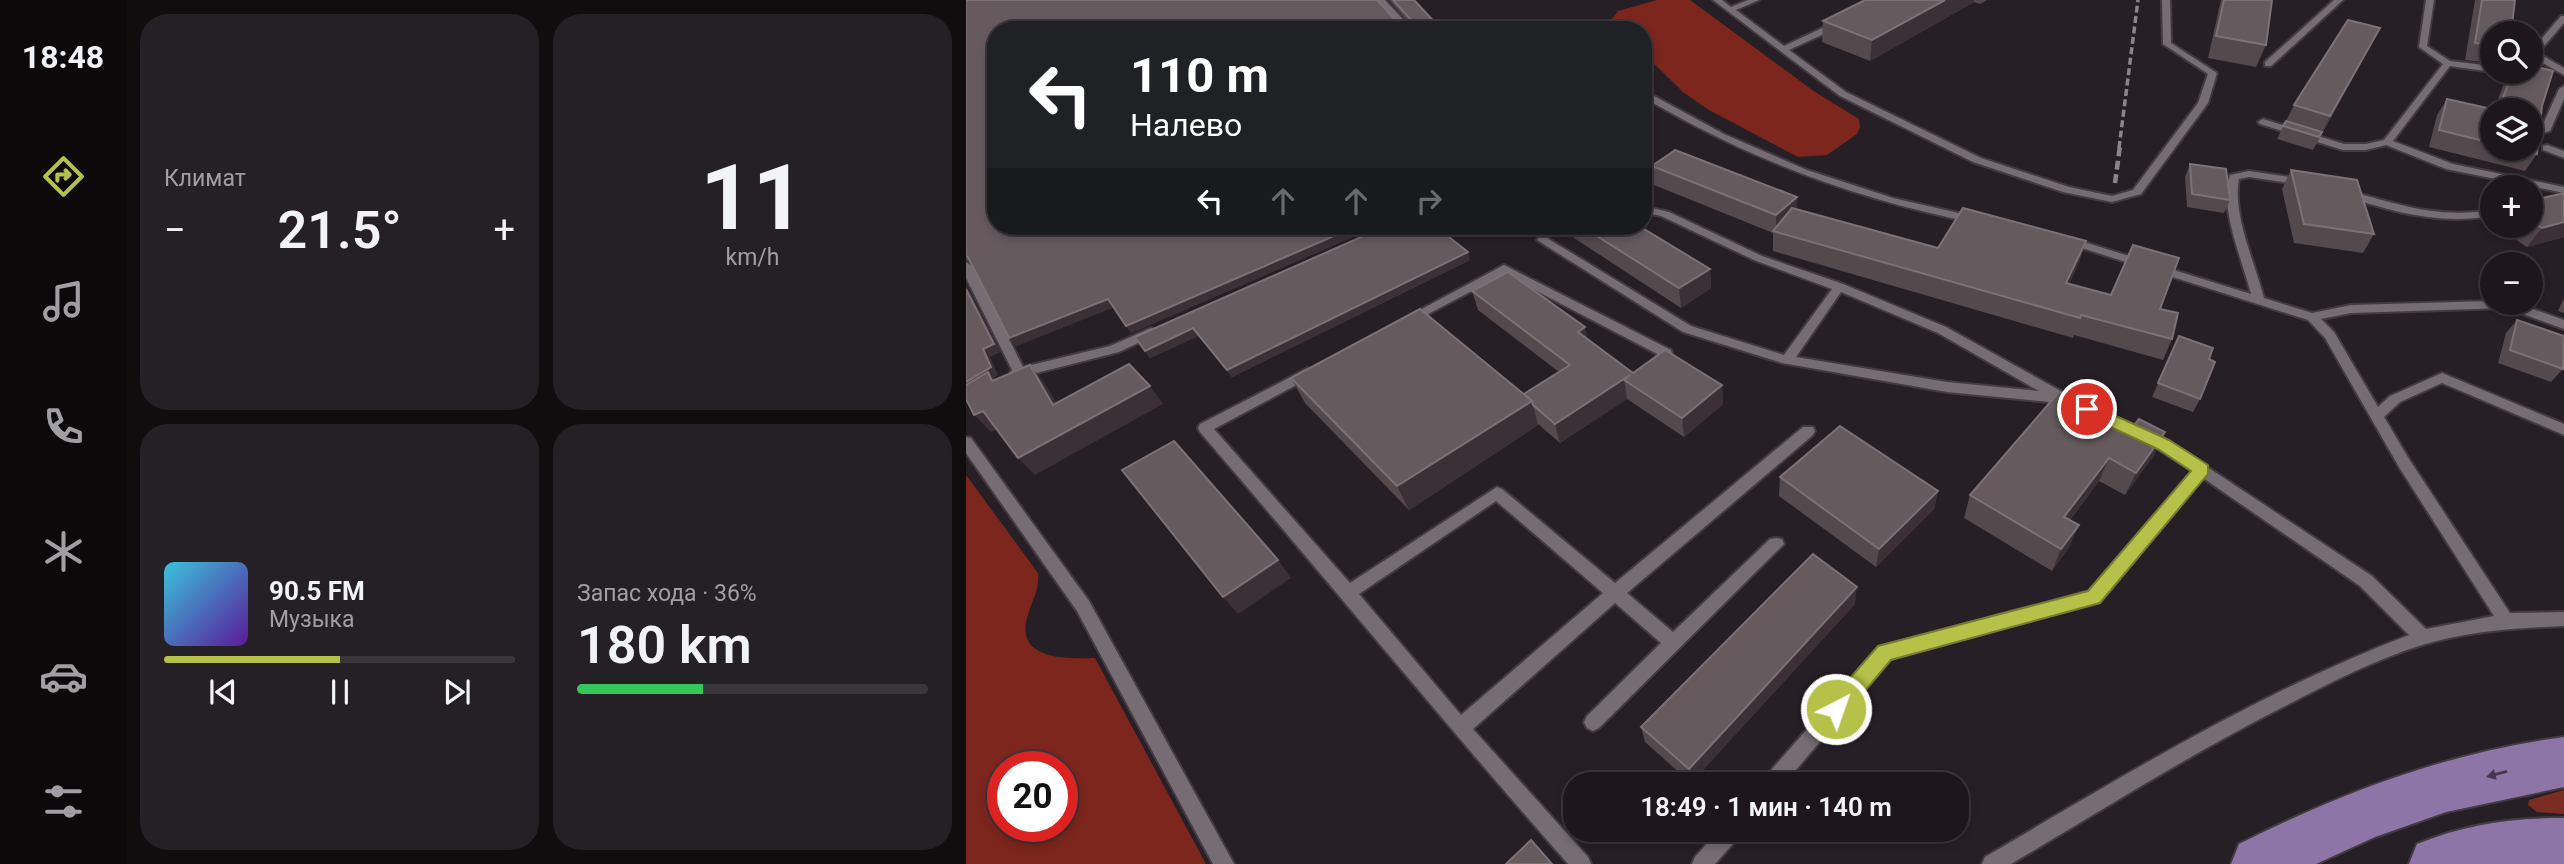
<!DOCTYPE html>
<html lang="ru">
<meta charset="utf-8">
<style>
:root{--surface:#1d171c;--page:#252025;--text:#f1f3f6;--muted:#a09fa3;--line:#3b363b;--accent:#b6c149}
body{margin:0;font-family:Roboto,sans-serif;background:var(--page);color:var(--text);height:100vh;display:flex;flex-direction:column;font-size:26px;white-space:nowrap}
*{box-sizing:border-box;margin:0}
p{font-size:23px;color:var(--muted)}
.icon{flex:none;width:38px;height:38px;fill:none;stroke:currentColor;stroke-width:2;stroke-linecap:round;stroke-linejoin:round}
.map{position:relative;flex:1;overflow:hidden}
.drawer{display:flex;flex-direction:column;gap:14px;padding:14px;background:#100d0f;width:840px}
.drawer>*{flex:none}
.hud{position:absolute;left:21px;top:21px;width:665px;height:214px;border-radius:28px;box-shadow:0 4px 10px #0003,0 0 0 2px var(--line);background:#202124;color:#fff;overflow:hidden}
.controls{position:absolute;left:1514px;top:21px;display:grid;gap:14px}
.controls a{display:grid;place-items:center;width:63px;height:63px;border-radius:50%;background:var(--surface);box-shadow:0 4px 10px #0003,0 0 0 2px var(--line);font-size:35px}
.speed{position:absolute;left:21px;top:751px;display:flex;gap:14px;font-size:35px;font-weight:700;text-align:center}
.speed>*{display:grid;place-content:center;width:91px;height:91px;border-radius:50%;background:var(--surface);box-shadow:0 4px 10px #0003,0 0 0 2px var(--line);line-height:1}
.speed .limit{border:10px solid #d22;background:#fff;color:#111}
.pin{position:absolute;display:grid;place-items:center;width:60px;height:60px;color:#fff;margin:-30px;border:4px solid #fff;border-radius:50%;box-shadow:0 2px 7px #0007}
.me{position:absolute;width:77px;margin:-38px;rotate:41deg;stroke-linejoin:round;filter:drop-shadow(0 0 5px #0008)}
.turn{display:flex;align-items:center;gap:24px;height:147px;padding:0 28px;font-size:32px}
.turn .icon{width:91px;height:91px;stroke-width:2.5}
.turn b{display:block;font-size:49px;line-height:60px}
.lanes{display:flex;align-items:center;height:66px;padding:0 28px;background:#0003;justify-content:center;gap:35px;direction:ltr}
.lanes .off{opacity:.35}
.big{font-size:52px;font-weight:600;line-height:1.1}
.drawer .card{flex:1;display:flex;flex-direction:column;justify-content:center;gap:10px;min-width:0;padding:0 24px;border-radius:28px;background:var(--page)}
.drawer .dial{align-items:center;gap:0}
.dial b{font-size:91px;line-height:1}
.song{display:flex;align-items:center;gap:21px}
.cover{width:84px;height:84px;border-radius:10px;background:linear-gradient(135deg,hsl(190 70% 55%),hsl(270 70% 35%))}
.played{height:7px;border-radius:4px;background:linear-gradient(90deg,var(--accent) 50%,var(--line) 50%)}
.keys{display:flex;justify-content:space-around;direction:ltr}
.heat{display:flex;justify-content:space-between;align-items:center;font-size:38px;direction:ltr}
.charge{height:10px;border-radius:5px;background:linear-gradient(90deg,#34c759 36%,var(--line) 0)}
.drawer .tiles{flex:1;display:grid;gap:14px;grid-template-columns:repeat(2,1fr)}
.trip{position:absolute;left:597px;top:772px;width:406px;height:70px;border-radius:28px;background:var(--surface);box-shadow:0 4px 10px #0003,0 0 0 2px var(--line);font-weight:600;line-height:70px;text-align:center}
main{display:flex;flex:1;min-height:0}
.tab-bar{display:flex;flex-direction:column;width:126px;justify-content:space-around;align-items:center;background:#0c090b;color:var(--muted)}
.tab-bar .icon{width:49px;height:49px}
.tab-bar .selected{color:var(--accent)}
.tab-bar b{font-size:32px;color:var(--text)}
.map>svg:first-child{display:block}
.green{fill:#7b2d24}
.forest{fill:#7c261d;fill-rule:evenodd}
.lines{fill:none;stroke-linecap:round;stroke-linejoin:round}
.service-casing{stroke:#423b41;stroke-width:4}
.primary-casing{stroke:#423b41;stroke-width:4}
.service{fill:#766c74;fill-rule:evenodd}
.primary{fill:#8e75a8;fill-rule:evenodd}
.rail-far1{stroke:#8b848a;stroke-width:3.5;stroke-dasharray:7 3.5;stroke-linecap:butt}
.rail{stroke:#8b848a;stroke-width:4.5;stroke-dasharray:9 4.5;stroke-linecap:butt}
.wall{fill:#54494c;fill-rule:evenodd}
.shaded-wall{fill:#3b3035}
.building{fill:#655a5e;stroke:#7c7275;stroke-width:2}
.oneway{fill:#45374d}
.route{fill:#b6c149;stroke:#767d2f;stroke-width:2}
</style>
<main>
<nav class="tab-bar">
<b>18:48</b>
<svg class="icon selected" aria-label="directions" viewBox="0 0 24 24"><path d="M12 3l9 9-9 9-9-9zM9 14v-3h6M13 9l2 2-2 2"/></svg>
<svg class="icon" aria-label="music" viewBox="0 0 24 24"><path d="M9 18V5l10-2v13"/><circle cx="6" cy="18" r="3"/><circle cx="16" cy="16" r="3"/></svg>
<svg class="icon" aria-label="phone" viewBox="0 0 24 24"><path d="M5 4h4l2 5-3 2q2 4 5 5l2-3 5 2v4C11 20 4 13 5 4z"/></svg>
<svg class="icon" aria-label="climate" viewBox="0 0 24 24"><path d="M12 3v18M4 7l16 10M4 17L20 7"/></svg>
<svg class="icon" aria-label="car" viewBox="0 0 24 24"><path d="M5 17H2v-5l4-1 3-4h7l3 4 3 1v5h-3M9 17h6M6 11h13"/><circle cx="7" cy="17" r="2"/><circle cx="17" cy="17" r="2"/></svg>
<svg class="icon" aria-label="filters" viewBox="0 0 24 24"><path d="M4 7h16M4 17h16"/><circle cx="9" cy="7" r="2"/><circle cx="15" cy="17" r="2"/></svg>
</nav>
<section class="drawer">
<div class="tiles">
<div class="card"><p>Климат</p>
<div class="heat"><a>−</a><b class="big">21.5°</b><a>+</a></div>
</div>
<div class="card dial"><b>11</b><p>km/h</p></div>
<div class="card">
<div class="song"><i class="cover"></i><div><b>90.5 FM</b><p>Музыка</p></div></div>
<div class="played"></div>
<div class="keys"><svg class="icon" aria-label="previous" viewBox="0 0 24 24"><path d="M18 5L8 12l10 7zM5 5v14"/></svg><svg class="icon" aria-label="pause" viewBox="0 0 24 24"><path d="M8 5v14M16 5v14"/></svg><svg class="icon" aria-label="next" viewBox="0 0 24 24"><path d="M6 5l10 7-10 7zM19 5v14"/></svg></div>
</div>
<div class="card"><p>Запас хода · 36%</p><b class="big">180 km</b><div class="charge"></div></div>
</div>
</section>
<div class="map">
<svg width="1598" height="864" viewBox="0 0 1598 864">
<rect width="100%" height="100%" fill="#271f26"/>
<polygon class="green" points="1598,790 1598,814 1571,812 1562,805 1563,800"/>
<g class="forest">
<polygon points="691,0 724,0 849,92 893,119 894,128 891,134 861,155 832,157 743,110 717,92 677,53 677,30 654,30 645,20 652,11"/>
<path d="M0,475L72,573C74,590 66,599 62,615C47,660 100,659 129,658L240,864H0ZM37,766H96V826H37Z"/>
</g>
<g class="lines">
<g class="service-casing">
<g id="service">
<polygon points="411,0 419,0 447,30 438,30"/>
<polygon points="747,0 756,0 765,7 782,0 793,0 770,10 818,46 869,22 875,22 875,26 823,50 880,92 1015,158 1103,187 1146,196 1167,190 1232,103 1242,74 1197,44 1196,0 1204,0 1205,43 1251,73 1242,103 1175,194 1146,202 1097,192 1007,162 874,96"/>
<polygon points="1368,0 1377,0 1305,66 1299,66 1299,62"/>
<polygon points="1460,0 1468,0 1461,46 1484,61 1526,66 1526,72 1484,66 1427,141 1487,164 1598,187 1598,193 1480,169 1420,145 1400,150 1377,150 1294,124 1292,122 1297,119 1378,144 1400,144 1418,140 1477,64 1453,47"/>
<polygon points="1595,16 1598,16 1598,23 1572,53 1598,68 1598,75 1564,56 1564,52"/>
<polygon points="1598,86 1598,99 1584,131 1576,133 1574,131 1593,89"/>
<path d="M677,90L758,134L841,170L927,198L1010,217L1015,220L1010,223C891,200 782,159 677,97Z"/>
<polygon points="1581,145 1598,151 1598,158 1577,150 1577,146"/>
<path d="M1283,171L1337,179L1342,182L1337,185L1283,177L1273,179C1266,214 1289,263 1298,298L1346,313L1385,305L1526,301V303H1550L1598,320V329L1540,308L1385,313L1355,319L1368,332L1412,407L1424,396L1476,373L1598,424V435L1476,383L1434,402L1418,417L1443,459L1544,613L1598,612V626C1551,628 1502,631 1456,645C1411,659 1367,681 1325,703C1229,751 1138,809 1045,864H1016L1019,857C1157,776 1293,692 1443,635L1394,586L1237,478L1134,602L924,659L818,784H797L799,777L913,647L1123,591L1226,471L1192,449L1131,420L1129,416L1131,412L1136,411L1202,441L1406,576L1460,629L1528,616L1433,467L1359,338L1342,320L1097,242L1095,240L1097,238H1105L1285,294C1277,262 1252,205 1264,175Z"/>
<path d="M1380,190C1432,204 1470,219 1526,210V216C1473,225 1426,212 1376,195L1375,193Z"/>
<path d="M677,206L703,212L796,256L877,284L980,327L1109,399L1111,402L1104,407L1094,403L981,392L816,363L717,332L571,240L573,238H581L725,326L818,355L866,289L788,260L695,216L677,212ZM875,292L972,333L1073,391L981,382L830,357Z"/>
<polygon points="0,262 6,266 57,367 144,346 185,328 191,332 189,335 153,352 51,378 46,376 44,373 46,370 0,278"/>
<polygon points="538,265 705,350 706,353 705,356 695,356 538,274 447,322 439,322 437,319"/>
<path d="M342,368L347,370L349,373L347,376L248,429L384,583L531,487L536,489L649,583L837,427H847L849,431L847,435L661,593L707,632L804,539L810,538L816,539L818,544L633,728L627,731L621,728L618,722L621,716L695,643L649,603L507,729L622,857L625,864H602C477,722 357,575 234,432L232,428L234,424ZM530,501L637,593L495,715L393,594Z"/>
<polygon points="0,437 5,438 123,601 268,864 247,864 111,611 0,453"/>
<polygon points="753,830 776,830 773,837 749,864 726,864 729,857"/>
</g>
</g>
<g class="primary-casing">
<g id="primary">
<path d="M1598,737V787L1480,812L1409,837L1350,864H1265L1273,844C1377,792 1483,752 1598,737Z"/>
<path d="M1598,818V864H1443L1451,844C1500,824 1545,818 1598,818Z"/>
</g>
</g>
<use href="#service" class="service"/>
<use href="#primary" class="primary"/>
<polyline class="rail-far1" points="1153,148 1172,0"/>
<polyline class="rail" points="1149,183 1154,146"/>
</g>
<g class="wall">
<polygon points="0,0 434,25 444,24 423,0 448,0 476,30 30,226 412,226 165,333 148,307 50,346 5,263 0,260"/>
<polygon points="899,0 1021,0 1014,4 1008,2 904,61 856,42 857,21"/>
<polygon points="1255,0 1306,0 1300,45 1290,67 1242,58"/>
<polygon points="1509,0 1549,0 1526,33 1526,63 1499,60"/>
<polygon points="1405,45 1347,150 1311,139 1328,105"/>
<path d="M1544,72H1564L1576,106L1571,154L1559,171L1463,147L1471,115L1481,99L1528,110L1540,78ZM1526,110L1564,149H1526Z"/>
<polygon points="1224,164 1264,200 1258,213 1221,207 1219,177"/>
<polygon points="686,166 831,197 830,209 972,248 1120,241 1113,262 1103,284 1194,309 1206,339 1197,360 1108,335 1107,338 807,251 807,233 688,185"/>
<polygon points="1325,170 1408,234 1397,253 1328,243 1316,189"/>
<polygon points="1564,201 1598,237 1561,247 1529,226 1564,226"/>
<polygon points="606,226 673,226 744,269 745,288 715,308 608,238"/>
<polygon points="504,260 266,377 232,336 184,358 169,337"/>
<polygon points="506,291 622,339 667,373 756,385 757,404 718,437 661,399 594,443 572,424 572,425 443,510 339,403 325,378 558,394 593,372 512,310"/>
<polygon points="1598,298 1598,313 1592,311"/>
<polygon points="1551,320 1597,369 1585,382 1532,363 1540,333"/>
<polygon points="1213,336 1243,359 1234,399 1227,412 1186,397"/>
<polygon points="1093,392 1188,455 1159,495 1133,481 1104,520 1113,525 1103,547 1086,571 998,518 1004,495"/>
<polygon points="814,477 972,491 968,509 910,567 813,496"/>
<polygon points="889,604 725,783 679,742 675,727"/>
</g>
<g class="shaded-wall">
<polygon points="979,0 1008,0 1008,2 904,61 906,40"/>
<polygon points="1414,28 1405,45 1355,134 1364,116"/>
<polygon points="831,197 830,215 810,232 810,215"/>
<polygon points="1598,222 1598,237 1561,247 1576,228"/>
<polygon points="391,226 412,226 165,333 160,326"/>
<polygon points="1120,241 1113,262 1094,304 1100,283"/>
<polygon points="502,252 504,260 266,377 261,370"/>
<polygon points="744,269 745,288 715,308 713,288"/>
<polygon points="0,284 35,352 24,357 32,375 28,378 38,389 0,387 0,382 17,349 0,289"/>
<polygon points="142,299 148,307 50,346 43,338"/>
<polygon points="619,327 623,347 612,332"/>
<polygon points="227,328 232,336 184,358 179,351"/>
<polygon points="64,365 78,382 102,422 87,405"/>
<polygon points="664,375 658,380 661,399 594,443 589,424"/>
<polygon points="756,385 757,404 718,437 716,418"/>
<polygon points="184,386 197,404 69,475 52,458"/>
<polygon points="566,401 572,425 443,510 431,486"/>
<polygon points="17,411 33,428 25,432 8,415"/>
<polygon points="1199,432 1188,455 1159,495 1170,473"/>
<polygon points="1143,458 1133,481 1089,539 1098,517"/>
<polygon points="972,491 968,509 910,567 913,549"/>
<polygon points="1113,525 1103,547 1086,571 1095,549"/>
<polygon points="312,560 325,578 272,614 257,597"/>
<polygon points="891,587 889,604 725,783 723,769"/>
</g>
<g class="building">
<polygon points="0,0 411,0 434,25 448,23 427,0 448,0 476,30 30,30 30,226 391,226 160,326 142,299 43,338 2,257 0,256"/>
<polygon points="899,0 979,0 906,40 857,21"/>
<polygon points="1258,0 1306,0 1300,45 1250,36"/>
<polygon points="1516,0 1549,0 1545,33 1526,33 1526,45 1509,43"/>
<polygon points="1382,20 1414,28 1364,116 1328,105"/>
<polygon points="1564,65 1587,71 1576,106 1571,154 1548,149 1564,149 1564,110 1532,110 1547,72 1564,72"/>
<polygon points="1481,99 1530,110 1526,110 1526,143 1473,130"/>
<polygon points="1320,121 1356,132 1353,137 1317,126"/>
<polygon points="709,150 831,197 810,215 686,166"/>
<polygon points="1224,164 1260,169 1264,200 1226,194"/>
<polygon points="1325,170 1391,180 1408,234 1338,224"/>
<polygon points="1598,193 1598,222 1576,228 1564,221 1564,201"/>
<polygon points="826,208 972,248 997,208 1120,241 1100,283 1145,295 1167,245 1213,258 1194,309 1212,313 1206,339 1115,315 1114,318 807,231"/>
<polygon points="420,226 469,226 502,252 261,370 227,328 179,351 169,337"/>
<polygon points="615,226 673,226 744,269 713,288"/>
<polygon points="542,272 619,327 612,332 667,373 699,350 756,385 716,418 658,380 664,375 589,424 567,405 566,401 558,394 604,365 506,291"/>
<polygon points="0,289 28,344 17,349 25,367 0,382"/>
<polygon points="454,309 566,401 431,486 325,378"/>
<polygon points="1551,320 1598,336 1597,369 1544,350"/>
<polygon points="1213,336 1247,348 1243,359 1249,362 1234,399 1192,383"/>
<polygon points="163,364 184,386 52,458 17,411 8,415 0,399 0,385 22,372 26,381 64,365 87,405"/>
<polygon points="1093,392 1165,429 1173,419 1199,432 1170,473 1143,458 1098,517 1113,525 1095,549 1004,495"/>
<polygon points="874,426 972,491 913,549 814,477"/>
<polygon points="208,441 312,560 257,597 156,470"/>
<polygon points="847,554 891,587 723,769 675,727"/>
<polygon points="565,840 586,864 540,864"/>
</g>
<defs><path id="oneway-solid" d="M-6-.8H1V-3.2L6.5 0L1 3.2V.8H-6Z" transform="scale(1.75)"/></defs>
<use class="oneway" href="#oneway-solid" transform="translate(1531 774) rotate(165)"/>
<polygon class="route" points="1121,403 1203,440 1242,465 1242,474 1134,603 925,660 878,716 870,719 863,716 860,709 863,702 912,646 1122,591 1225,471 1192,449 1115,413 1115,405"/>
</svg>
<div class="controls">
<a><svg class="icon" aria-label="search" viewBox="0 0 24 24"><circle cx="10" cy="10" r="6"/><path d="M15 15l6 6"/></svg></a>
<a><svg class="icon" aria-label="layers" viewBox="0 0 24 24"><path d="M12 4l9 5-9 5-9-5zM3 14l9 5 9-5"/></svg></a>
<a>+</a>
<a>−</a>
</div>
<div class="speed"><div class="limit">20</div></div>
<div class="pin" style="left:1121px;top:409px;background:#d93025"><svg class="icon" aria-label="arrive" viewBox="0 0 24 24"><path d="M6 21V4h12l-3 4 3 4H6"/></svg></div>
<svg class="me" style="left:870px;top:709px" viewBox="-20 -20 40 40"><circle r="17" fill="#b6c149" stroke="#fff" stroke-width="3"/><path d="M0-11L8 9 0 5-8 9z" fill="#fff"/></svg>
<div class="trip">18:49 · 1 мин · 140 m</div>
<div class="hud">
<div class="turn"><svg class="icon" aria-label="left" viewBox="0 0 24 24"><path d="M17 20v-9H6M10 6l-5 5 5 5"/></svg><div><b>110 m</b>Налево</div></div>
<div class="lanes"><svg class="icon" aria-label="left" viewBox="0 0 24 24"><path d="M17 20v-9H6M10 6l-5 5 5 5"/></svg><svg class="icon off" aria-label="ahead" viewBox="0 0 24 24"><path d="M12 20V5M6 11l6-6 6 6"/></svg><svg class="icon off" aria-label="ahead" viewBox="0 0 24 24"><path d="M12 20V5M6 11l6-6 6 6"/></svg><svg class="icon off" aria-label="right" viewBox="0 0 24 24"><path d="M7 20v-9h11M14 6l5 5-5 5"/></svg></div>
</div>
</div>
</main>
